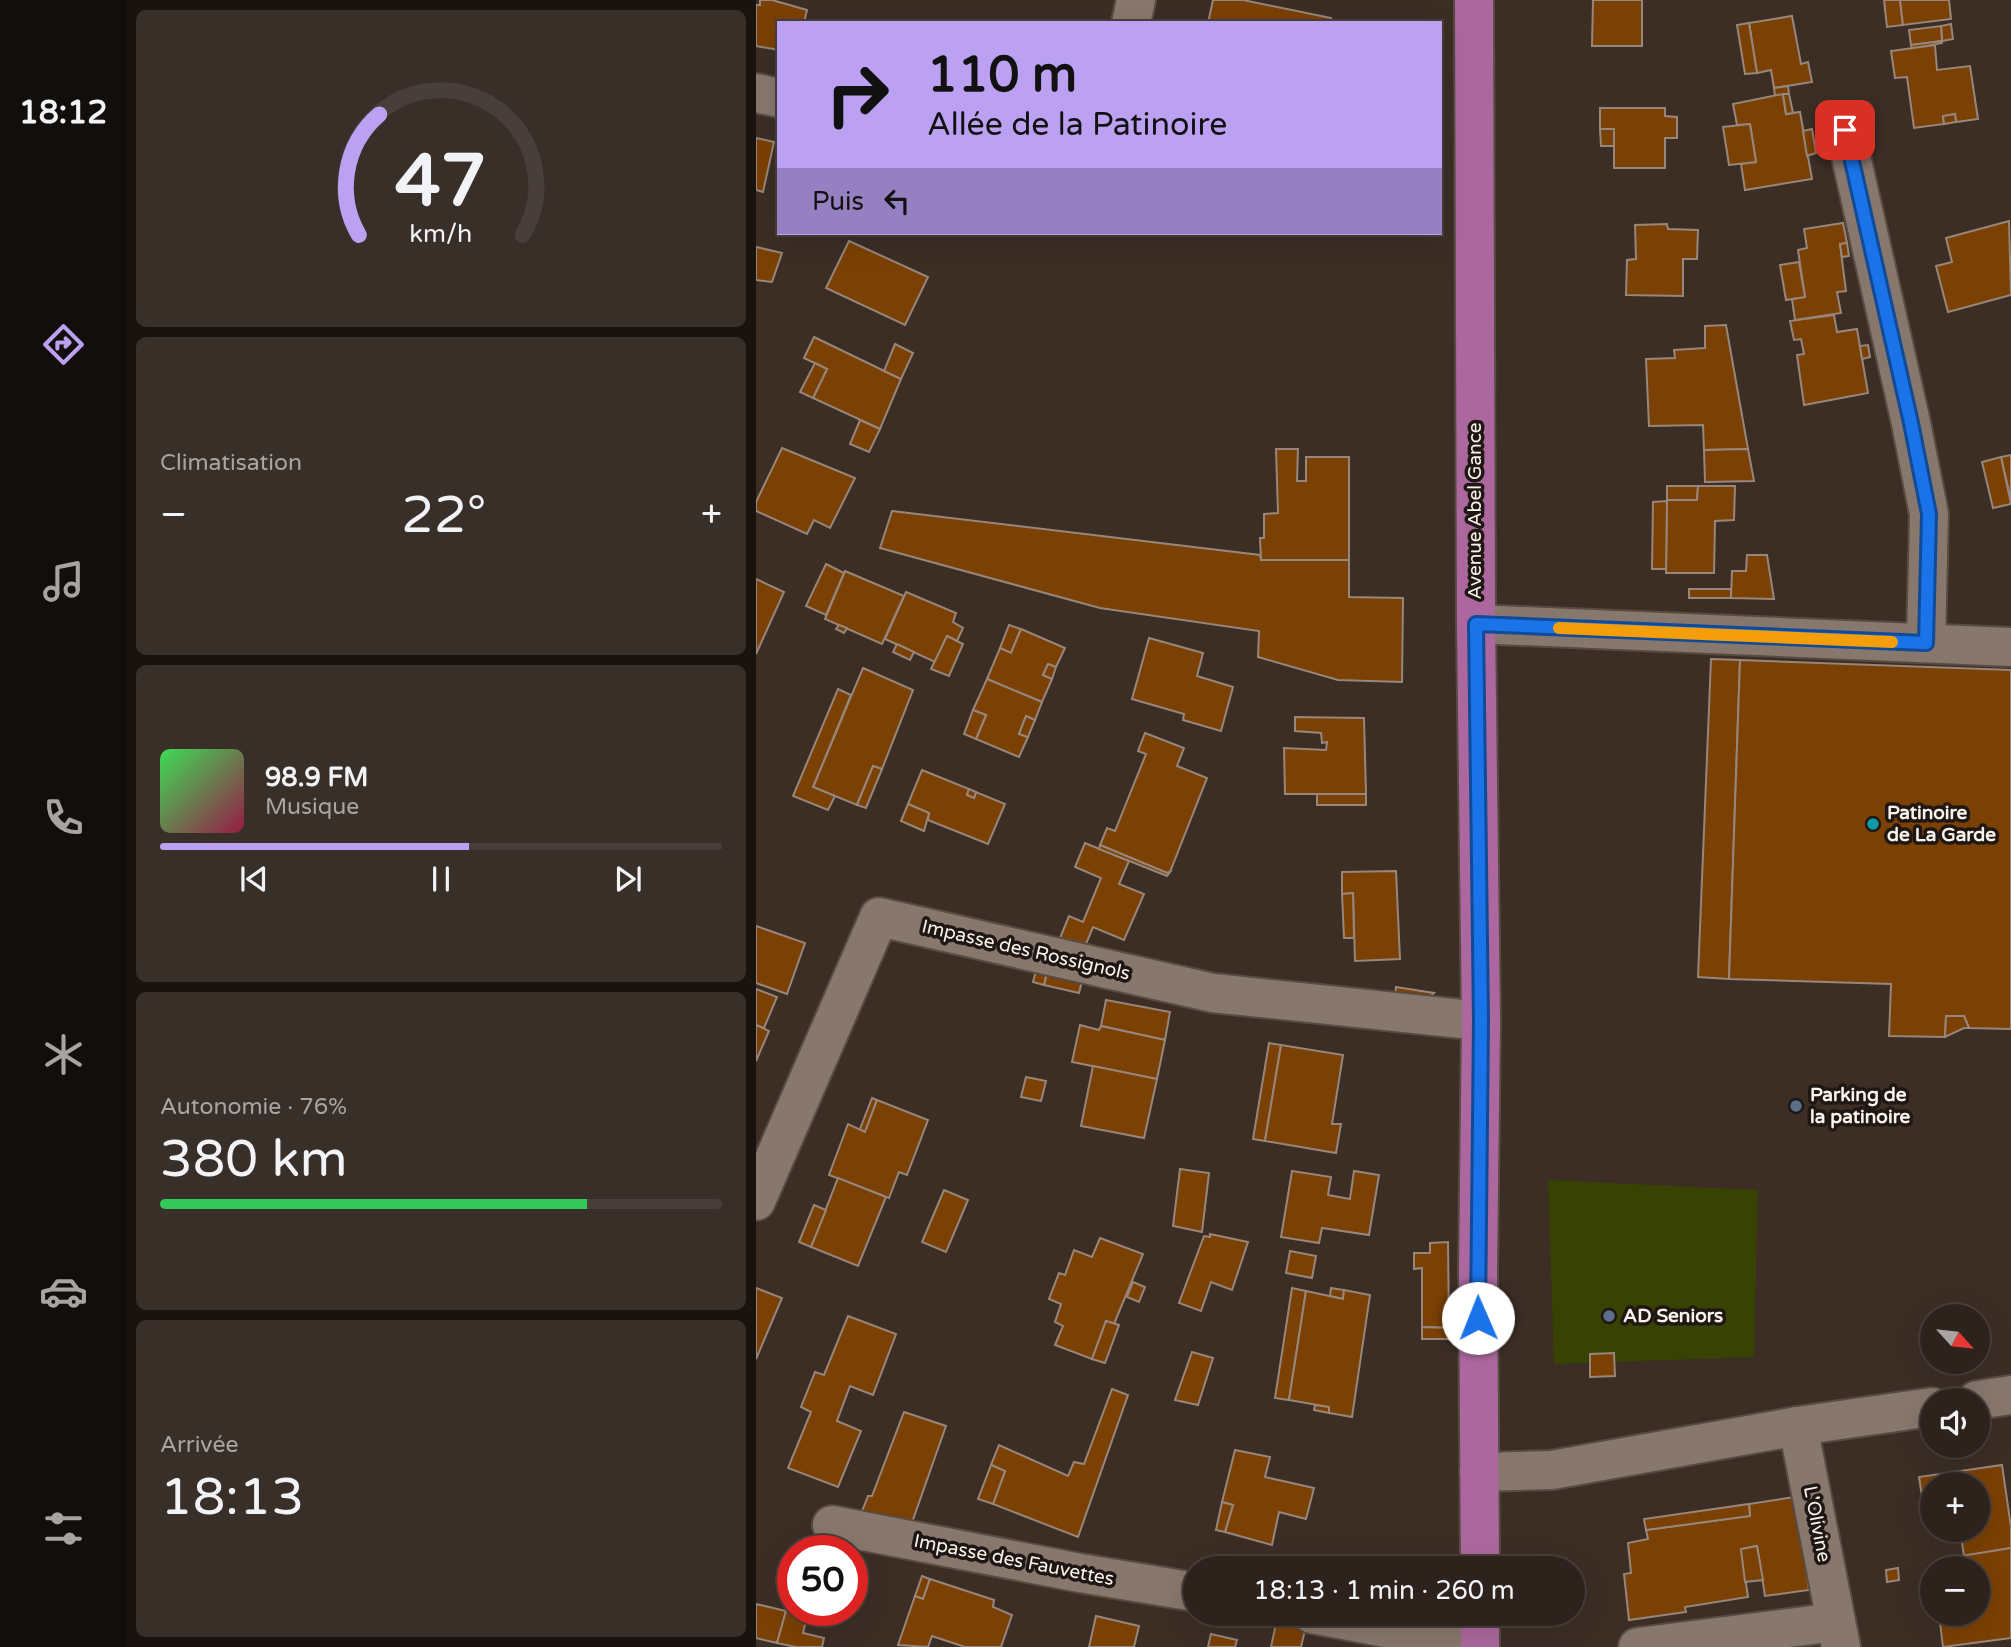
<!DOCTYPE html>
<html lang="fr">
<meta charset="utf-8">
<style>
:root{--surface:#2d221c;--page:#392f29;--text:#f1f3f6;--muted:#a7a4a3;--line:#483f3b;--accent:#bca0f2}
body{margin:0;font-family:"Varela Round",sans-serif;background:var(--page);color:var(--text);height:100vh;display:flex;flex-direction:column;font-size:26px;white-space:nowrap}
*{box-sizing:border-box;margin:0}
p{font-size:23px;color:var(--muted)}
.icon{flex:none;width:38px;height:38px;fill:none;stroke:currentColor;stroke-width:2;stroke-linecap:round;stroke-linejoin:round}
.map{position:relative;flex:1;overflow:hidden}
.side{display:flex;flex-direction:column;gap:10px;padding:10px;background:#19130f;width:630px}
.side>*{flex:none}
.top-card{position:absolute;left:21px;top:21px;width:665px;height:214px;border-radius:0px;box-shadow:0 7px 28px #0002,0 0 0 2px var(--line);background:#bca0f2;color:#111;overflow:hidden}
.needle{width:46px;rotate:117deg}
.fabs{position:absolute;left:1164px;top:1304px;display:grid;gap:14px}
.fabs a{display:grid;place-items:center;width:70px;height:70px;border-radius:50%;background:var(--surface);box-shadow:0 7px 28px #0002,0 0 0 2px var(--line);font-size:35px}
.speed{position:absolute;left:21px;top:1535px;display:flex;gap:14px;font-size:35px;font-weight:700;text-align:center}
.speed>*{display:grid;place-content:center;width:91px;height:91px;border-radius:50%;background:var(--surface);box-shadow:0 7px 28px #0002,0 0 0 2px var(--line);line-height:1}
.speed .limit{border:10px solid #d22;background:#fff;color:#111}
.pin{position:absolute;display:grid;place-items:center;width:60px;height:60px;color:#fff;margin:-30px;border-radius:14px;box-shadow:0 4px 10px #0006}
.me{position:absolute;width:77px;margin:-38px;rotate:359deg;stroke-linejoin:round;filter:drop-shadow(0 0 5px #0008)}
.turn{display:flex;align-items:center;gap:24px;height:147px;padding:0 35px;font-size:32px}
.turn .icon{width:91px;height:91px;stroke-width:2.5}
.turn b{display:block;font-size:49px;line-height:60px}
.then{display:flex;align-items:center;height:66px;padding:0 35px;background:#0003;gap:14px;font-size:26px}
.big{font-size:52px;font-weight:600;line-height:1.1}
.side .widget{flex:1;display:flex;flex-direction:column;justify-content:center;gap:10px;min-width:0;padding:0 24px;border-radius:10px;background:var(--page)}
.side .dial{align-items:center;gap:0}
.dial svg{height:182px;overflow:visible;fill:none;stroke:var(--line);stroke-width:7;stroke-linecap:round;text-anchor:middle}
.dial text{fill:var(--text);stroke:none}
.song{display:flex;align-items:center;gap:21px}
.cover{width:84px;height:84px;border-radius:10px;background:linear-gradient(135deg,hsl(130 70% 55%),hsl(340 70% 35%))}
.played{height:7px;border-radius:4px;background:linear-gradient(90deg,var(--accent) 55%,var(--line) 55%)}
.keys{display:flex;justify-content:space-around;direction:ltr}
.heat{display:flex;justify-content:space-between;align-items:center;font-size:38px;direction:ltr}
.charge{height:10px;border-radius:5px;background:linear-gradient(90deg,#34c759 76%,var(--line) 0)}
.trip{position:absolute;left:427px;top:1556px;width:402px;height:70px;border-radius:35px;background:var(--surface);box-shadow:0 7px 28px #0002,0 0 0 2px var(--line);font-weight:600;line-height:70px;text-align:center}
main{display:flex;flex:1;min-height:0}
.tabs{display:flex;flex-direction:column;width:126px;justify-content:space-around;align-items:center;background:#120e0b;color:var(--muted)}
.tabs .icon{width:49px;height:49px}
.tabs .active{color:var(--accent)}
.tabs b{font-size:32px;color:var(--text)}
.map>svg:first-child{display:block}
.green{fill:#374203}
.building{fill:#7b4003;stroke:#97867b;stroke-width:2}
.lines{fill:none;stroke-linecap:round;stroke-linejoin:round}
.minor-casing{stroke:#574b43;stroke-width:42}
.major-casing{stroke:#574b43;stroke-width:42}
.minor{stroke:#88776d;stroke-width:38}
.major{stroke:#ac689e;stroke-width:38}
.route-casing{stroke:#114b97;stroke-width:18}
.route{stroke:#1a73e8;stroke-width:12}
.slow{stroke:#f59e0b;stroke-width:12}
.culture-dot{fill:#0f9aa8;stroke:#1e1714;stroke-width:2.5}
.service-dot{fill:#5c6f8a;stroke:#1e1714;stroke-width:2.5}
.labels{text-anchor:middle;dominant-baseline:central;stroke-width:7;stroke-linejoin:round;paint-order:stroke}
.street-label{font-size:19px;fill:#fcf2ec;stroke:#1e1714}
.poi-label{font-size:19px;font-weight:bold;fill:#fcf2ec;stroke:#1e1714;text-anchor:start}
</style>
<main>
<nav class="tabs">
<b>18:12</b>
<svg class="icon active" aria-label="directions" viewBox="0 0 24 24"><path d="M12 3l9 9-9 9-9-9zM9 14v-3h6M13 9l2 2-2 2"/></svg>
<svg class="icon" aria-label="music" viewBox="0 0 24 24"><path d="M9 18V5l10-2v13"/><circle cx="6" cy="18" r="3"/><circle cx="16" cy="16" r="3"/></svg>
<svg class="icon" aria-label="phone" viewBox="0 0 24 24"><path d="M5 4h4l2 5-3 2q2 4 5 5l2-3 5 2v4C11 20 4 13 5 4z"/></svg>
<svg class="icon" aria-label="climate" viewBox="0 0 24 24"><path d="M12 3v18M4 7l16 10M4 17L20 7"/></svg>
<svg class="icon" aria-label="car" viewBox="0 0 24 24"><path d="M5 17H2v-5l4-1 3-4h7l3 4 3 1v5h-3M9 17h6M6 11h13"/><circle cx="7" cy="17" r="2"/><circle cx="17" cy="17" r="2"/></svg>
<svg class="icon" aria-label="filters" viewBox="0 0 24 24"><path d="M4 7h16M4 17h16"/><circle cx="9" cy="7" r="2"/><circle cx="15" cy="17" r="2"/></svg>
</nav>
<section class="side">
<div class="widget dial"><svg viewBox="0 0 100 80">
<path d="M14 69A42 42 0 1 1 86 69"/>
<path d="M14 69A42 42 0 0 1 23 16" stroke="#bca0f2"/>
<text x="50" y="56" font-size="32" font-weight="700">47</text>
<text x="50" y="72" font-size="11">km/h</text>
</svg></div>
<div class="widget"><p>Climatisation</p>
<div class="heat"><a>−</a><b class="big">22°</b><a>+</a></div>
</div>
<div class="widget">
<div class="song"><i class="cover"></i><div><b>98.9 FM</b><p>Musique</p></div></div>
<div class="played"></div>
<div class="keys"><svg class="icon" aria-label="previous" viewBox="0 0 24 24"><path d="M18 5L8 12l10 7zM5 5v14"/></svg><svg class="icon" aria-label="pause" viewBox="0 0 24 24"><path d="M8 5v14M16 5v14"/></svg><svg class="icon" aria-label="next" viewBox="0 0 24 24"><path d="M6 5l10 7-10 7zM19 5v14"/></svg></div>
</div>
<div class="widget"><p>Autonomie · 76%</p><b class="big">380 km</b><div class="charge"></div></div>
<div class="widget"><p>Arrivée</p><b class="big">18:13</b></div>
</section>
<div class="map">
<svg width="1255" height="1647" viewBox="0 0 1255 1647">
<rect width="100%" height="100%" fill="#3c2e25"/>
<polygon class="green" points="792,1180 1002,1190 998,1357 798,1364"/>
<g class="building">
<polygon points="4,0 16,0 51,10 48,23 23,23 23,50 0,46 0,5 4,5"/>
<polygon points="457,0 487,0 575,18 574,23 452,23"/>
<polygon points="837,0 886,0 886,46 836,46"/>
<polygon points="1128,0 1144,0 1147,25 1131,27"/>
<polygon points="1144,0 1193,0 1195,19 1147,25"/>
<polygon points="1036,16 1045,64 1052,62 1056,82 1018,88 1015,70 1001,73 993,23"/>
<polygon points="993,23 1001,73 989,74 981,25"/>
<polygon points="1195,24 1197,39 1186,41 1185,26"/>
<polygon points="1185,26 1186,41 1155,45 1153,30"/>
<polygon points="1186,41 1186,43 1156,49 1155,45"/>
<polygon points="1179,45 1181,70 1214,66 1222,119 1200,122 1199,114 1187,116 1188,124 1158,128 1151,77 1139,78 1135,51"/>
<polygon points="1032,86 1033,94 1019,96 1018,88"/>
<polygon points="1027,94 1030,114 1044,112 1056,179 989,190 985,164 1000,162 994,124 981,125 977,104"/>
<polygon points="1027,94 1033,94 1037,113 1030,114"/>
<polygon points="844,108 909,108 909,116 921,117 921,138 909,138 909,168 858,168 858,129 844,129"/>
<polygon points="1199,114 1200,122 1188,124 1187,116"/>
<polygon points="994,124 1000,162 973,165 967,127"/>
<polygon points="844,129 858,129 858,146 845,146"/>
<polygon points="1056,129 1060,153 1051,156 1047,131"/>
<polygon points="0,138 18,142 7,192 0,190"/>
<polygon points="1253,221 1255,295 1192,312 1180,266 1196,262 1190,238"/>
<polygon points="1087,223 1091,243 1084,244 1090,291 1081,292 1085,313 1039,320 1036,299 1049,297 1042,250 1051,248 1048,229"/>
<polygon points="911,224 912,229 942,230 941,259 927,259 927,296 870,295 871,260 880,259 879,225"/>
<polygon points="93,241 172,277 149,325 70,288"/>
<polygon points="1091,243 1093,256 1086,257 1084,244"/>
<polygon points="0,247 26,253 16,282 0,280"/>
<polygon points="1043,262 1049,297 1030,300 1024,265"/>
<polygon points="1078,315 1081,332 1101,329 1112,393 1048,405 1041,355 1048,354 1045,339 1038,340 1034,321"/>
<polygon points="970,325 992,449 948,450 947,425 893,426 890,359 919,358 918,350 949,348 949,326"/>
<polygon points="58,337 145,379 124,429 57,398 71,369 48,358"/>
<polygon points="139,344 157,353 145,379 128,371"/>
<polygon points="1112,345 1114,357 1106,359 1104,346"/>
<polygon points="59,363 71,369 57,398 44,392"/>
<polygon points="104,420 124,429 113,452 94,444"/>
<polygon points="26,448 99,478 74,528 58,520 51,534 0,511 0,502"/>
<polygon points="520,449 542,449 541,481 550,481 550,457 593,457 593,560 505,560 504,538 508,538 508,514 522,513"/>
<polygon points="992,449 998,481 949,482 948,450"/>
<polygon points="1255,455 1255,500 1245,457"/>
<polygon points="1245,457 1255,504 1237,508 1226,462"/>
<polygon points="911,486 942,486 941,500 911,500"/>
<polygon points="942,486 979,486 978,520 959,521 958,573 910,573 911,500 941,500"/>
<polygon points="911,501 910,569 896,569 897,502"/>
<polygon points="136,511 504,555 505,560 593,560 593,597 647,598 646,682 582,680 502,657 503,631 344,608 124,548"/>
<polygon points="991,555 1011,555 1018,599 975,598 976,571 990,571"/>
<polygon points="70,564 88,573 70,615 50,606"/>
<polygon points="89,571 148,596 126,644 69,619"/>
<polygon points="0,579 28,592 0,654"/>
<rect x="933" y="589" width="42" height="9"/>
<polygon points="150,592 200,613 197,622 207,628 201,641 191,636 179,662 129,639"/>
<polygon points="83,625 91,628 88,633 80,629"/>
<polygon points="253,625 265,629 255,653 244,648"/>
<polygon points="265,629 309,648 300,667 292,664 287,675 296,679 286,702 231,679 244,648 255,653"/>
<polygon points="191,636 207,644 193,676 175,669"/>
<polygon points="393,638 447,653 441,676 477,687 465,731 427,720 428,714 376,699"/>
<polygon points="141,644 158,652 154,660 137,652"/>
<polygon points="955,659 984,660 973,979 942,977"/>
<polygon points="984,660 1255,670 1255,1029 1213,1028 1208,1016 1190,1016 1189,1037 1133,1036 1135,984 973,979"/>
<polygon points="292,664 300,667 296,679 287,675"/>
<polygon points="107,668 157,690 126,769 117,766 101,805 57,787"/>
<polygon points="231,679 286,702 279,720 270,716 263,734 272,737 263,757 220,739 230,715 217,710"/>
<polygon points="82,689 95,695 57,787 79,796 72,810 37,796"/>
<polygon points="217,710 230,715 220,739 208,734"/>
<polygon points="270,716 279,720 272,737 263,734"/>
<polygon points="539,717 608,718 610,794 529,794 528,748 570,750 571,742 566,743 565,733 539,731"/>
<polygon points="389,733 428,748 421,766 451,778 414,872 411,873 344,845 351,828 359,831 390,754 382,751"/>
<polygon points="117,766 126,769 110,808 101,805"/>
<polygon points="166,770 213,789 211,795 218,798 220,792 249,804 232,844 172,820 173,813 152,804"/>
<polygon points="213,789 220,792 218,798 211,795"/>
<rect x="561" y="794" width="49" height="11"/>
<polygon points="152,804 173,813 168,831 145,821"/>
<polygon points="329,843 373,861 363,884 388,894 368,940 337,927 330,944 304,938 313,916 327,922 345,878 319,867"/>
<polygon points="344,845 411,873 414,872 411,876 343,849"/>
<polygon points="640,871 644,959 599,961 597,893 586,894 586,872"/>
<polygon points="597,893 598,938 588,938 586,894"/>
<polygon points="0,926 49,943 31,994 0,983"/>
<polygon points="282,963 293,965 288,985 277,982"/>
<polygon points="293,965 328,973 323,993 288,985"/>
<polygon points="640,987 678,993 668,1002 639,997"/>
<polygon points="0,989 21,997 8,1028 0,1025"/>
<polygon points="350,1000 414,1012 409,1040 345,1026"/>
<polygon points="1190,1016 1208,1016 1213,1028 1208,1028 1189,1037"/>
<polygon points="0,1025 13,1031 0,1061"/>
<polygon points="324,1025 343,1030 345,1026 409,1040 401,1079 316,1062"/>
<polygon points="513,1043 525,1045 509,1141 497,1139"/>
<polygon points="525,1045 587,1055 576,1124 585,1124 580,1153 509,1141"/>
<polygon points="337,1066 401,1079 388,1138 325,1126"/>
<polygon points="270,1077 290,1081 285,1101 265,1097"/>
<polygon points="116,1098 121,1100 109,1132 104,1129"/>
<polygon points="121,1100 172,1120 151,1175 143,1172 133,1198 73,1175 92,1124 109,1132"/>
<polygon points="424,1169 453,1173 446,1232 417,1226"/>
<polygon points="536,1171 575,1177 572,1195 594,1199 598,1171 623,1175 613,1235 566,1228 563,1243 525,1237"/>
<polygon points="82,1178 130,1197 102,1266 55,1247"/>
<polygon points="188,1190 212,1200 190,1252 166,1242"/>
<polygon points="58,1205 70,1210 55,1247 43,1242"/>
<polygon points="454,1234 492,1242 476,1290 455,1282 445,1311 423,1303 448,1236 454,1237"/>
<polygon points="344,1238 387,1254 358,1324 350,1321 336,1359 299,1345 307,1326 299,1322 305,1304 293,1299 303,1273 309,1275 318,1250 336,1257"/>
<polygon points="692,1242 693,1328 666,1327 666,1268 658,1269 658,1253 674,1253 674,1243"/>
<polygon points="534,1251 560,1256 556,1278 530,1273"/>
<polygon points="377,1282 389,1287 383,1302 371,1297"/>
<polygon points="0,1288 26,1298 0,1359"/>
<polygon points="536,1288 550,1291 533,1400 519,1398"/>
<polygon points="575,1288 588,1290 587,1299 574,1296"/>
<polygon points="588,1290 614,1295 596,1417 573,1413 573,1407 533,1400 550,1291 587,1299"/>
<polygon points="92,1316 140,1334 117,1395 94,1386 81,1421 105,1431 82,1487 32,1468 55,1412 45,1407 59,1372 68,1375"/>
<polygon points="350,1321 363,1325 349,1363 336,1359"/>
<polygon points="666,1327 693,1328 693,1339 666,1339"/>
<polygon points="436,1352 457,1358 442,1405 419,1400"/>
<polygon points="858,1353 859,1376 834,1377 834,1354"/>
<polygon points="356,1389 372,1395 322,1537 237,1504 249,1471 235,1465 243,1445 312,1476 318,1462 328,1464"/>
<polygon points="559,1405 573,1407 573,1413 558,1410"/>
<polygon points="148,1412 190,1426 153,1531 103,1519 112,1496 116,1496"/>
<polygon points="479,1450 514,1457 509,1477 558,1488 550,1519 523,1512 516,1545 469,1532 477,1505 466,1502"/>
<polygon points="235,1465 249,1471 237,1504 222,1499"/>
<polygon points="1246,1465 1255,1527 1255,1548 1208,1556 1204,1530 1222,1530 1222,1484 1176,1484 1176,1515 1169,1516 1163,1477"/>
<polygon points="1039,1497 1053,1590 1009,1596 1001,1546 985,1549 992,1597 929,1607 930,1612 873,1620 868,1574 875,1573 872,1543 892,1539 890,1530 994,1516 993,1504"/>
<polygon points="466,1502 477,1505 469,1532 460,1530"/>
<polygon points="993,1504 994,1516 890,1530 888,1519"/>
<polygon points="1001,1546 1007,1580 989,1582 985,1549"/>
<polygon points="1255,1548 1255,1638 1187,1647 1183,1614 1222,1614 1222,1568 1206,1568 1205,1556"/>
<polygon points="1142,1568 1143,1580 1131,1582 1130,1570"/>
<polygon points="166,1576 174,1579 167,1599 159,1596"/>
<polygon points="174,1579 238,1600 237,1607 256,1615 245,1647 209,1647 176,1636 172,1647 142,1645 159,1596 167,1599"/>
<polygon points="0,1604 30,1611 21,1643 0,1638"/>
<polygon points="30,1611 51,1616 47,1633 68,1638 66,1647 40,1647 21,1643"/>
<polygon points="340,1616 383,1626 378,1647 333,1647"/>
<polygon points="521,1619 550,1626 545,1647 515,1647"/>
<polygon points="455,1634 481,1640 479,1647 452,1647"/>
</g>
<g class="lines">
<g class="minor-casing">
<g id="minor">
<polyline points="375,23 380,0"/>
<polyline points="0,93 23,98"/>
<polyline points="1089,130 1155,423 1173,514 1170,643"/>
<polyline points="720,624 1255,647"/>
<polyline points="0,1201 123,917 457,993 725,1021"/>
<polyline points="1221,1400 1255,1395"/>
<polyline points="1042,1426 1085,1647"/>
<polyline points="723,1472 796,1470 1042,1426 1176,1407"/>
<polyline points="76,1525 324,1573 439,1592"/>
<polyline points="556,1614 724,1646"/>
<polyline points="882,1647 1080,1622"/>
</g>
</g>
<g class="major-casing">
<g id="major">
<polyline points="718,0 720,624 725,1021 722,1270 724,1568"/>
<polyline points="724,1614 724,1647"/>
</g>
</g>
<use href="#minor" class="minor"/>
<use href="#major" class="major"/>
</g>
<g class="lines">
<g class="route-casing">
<polyline id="route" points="722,1318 725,1021 720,624 1170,643 1173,514 1155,423 1089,130"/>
</g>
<use href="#route" class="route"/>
<polyline class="slow" points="803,628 1136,642"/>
</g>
<circle class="culture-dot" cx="1117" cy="824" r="7"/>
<g class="service-dot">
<circle cx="1040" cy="1106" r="7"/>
<circle cx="853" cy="1316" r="7"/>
</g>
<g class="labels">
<g class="street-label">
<text transform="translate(719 511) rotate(-90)">Avenue Abel Gance</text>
<text transform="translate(270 950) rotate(13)">Impasse des Rossignols</text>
<text transform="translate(1061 1524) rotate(79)">L'Olivine</text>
<text transform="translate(258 1560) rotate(11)">Impasse des Fauvettes</text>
</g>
<g class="poi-label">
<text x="1131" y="813">Patinoire<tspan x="1131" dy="22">de La Garde</tspan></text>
<text x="1054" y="1095">Parking de<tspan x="1054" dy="22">la patinoire</tspan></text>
<text x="867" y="1316">AD Seniors</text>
</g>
</g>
</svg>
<div class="fabs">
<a><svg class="needle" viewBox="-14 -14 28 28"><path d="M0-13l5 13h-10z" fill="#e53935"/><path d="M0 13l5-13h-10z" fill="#a7a4a3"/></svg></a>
<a><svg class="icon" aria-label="sound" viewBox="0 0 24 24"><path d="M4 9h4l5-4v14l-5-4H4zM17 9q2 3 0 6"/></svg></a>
<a>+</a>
<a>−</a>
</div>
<div class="speed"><div class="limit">50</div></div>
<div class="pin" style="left:1089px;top:130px;background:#d93025"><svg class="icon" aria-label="arrive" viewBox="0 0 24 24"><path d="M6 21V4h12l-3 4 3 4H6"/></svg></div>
<svg class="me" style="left:722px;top:1318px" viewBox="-20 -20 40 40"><circle r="19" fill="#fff"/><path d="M0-13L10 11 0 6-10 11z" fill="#1a73e8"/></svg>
<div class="trip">18:13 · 1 min · 260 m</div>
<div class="top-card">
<div class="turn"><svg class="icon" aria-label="right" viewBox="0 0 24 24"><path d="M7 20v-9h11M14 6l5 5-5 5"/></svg><div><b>110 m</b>Allée de la Patinoire</div></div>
<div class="then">Puis<svg class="icon" aria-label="left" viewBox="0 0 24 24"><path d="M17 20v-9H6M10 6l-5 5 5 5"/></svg></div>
</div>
</div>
</main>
